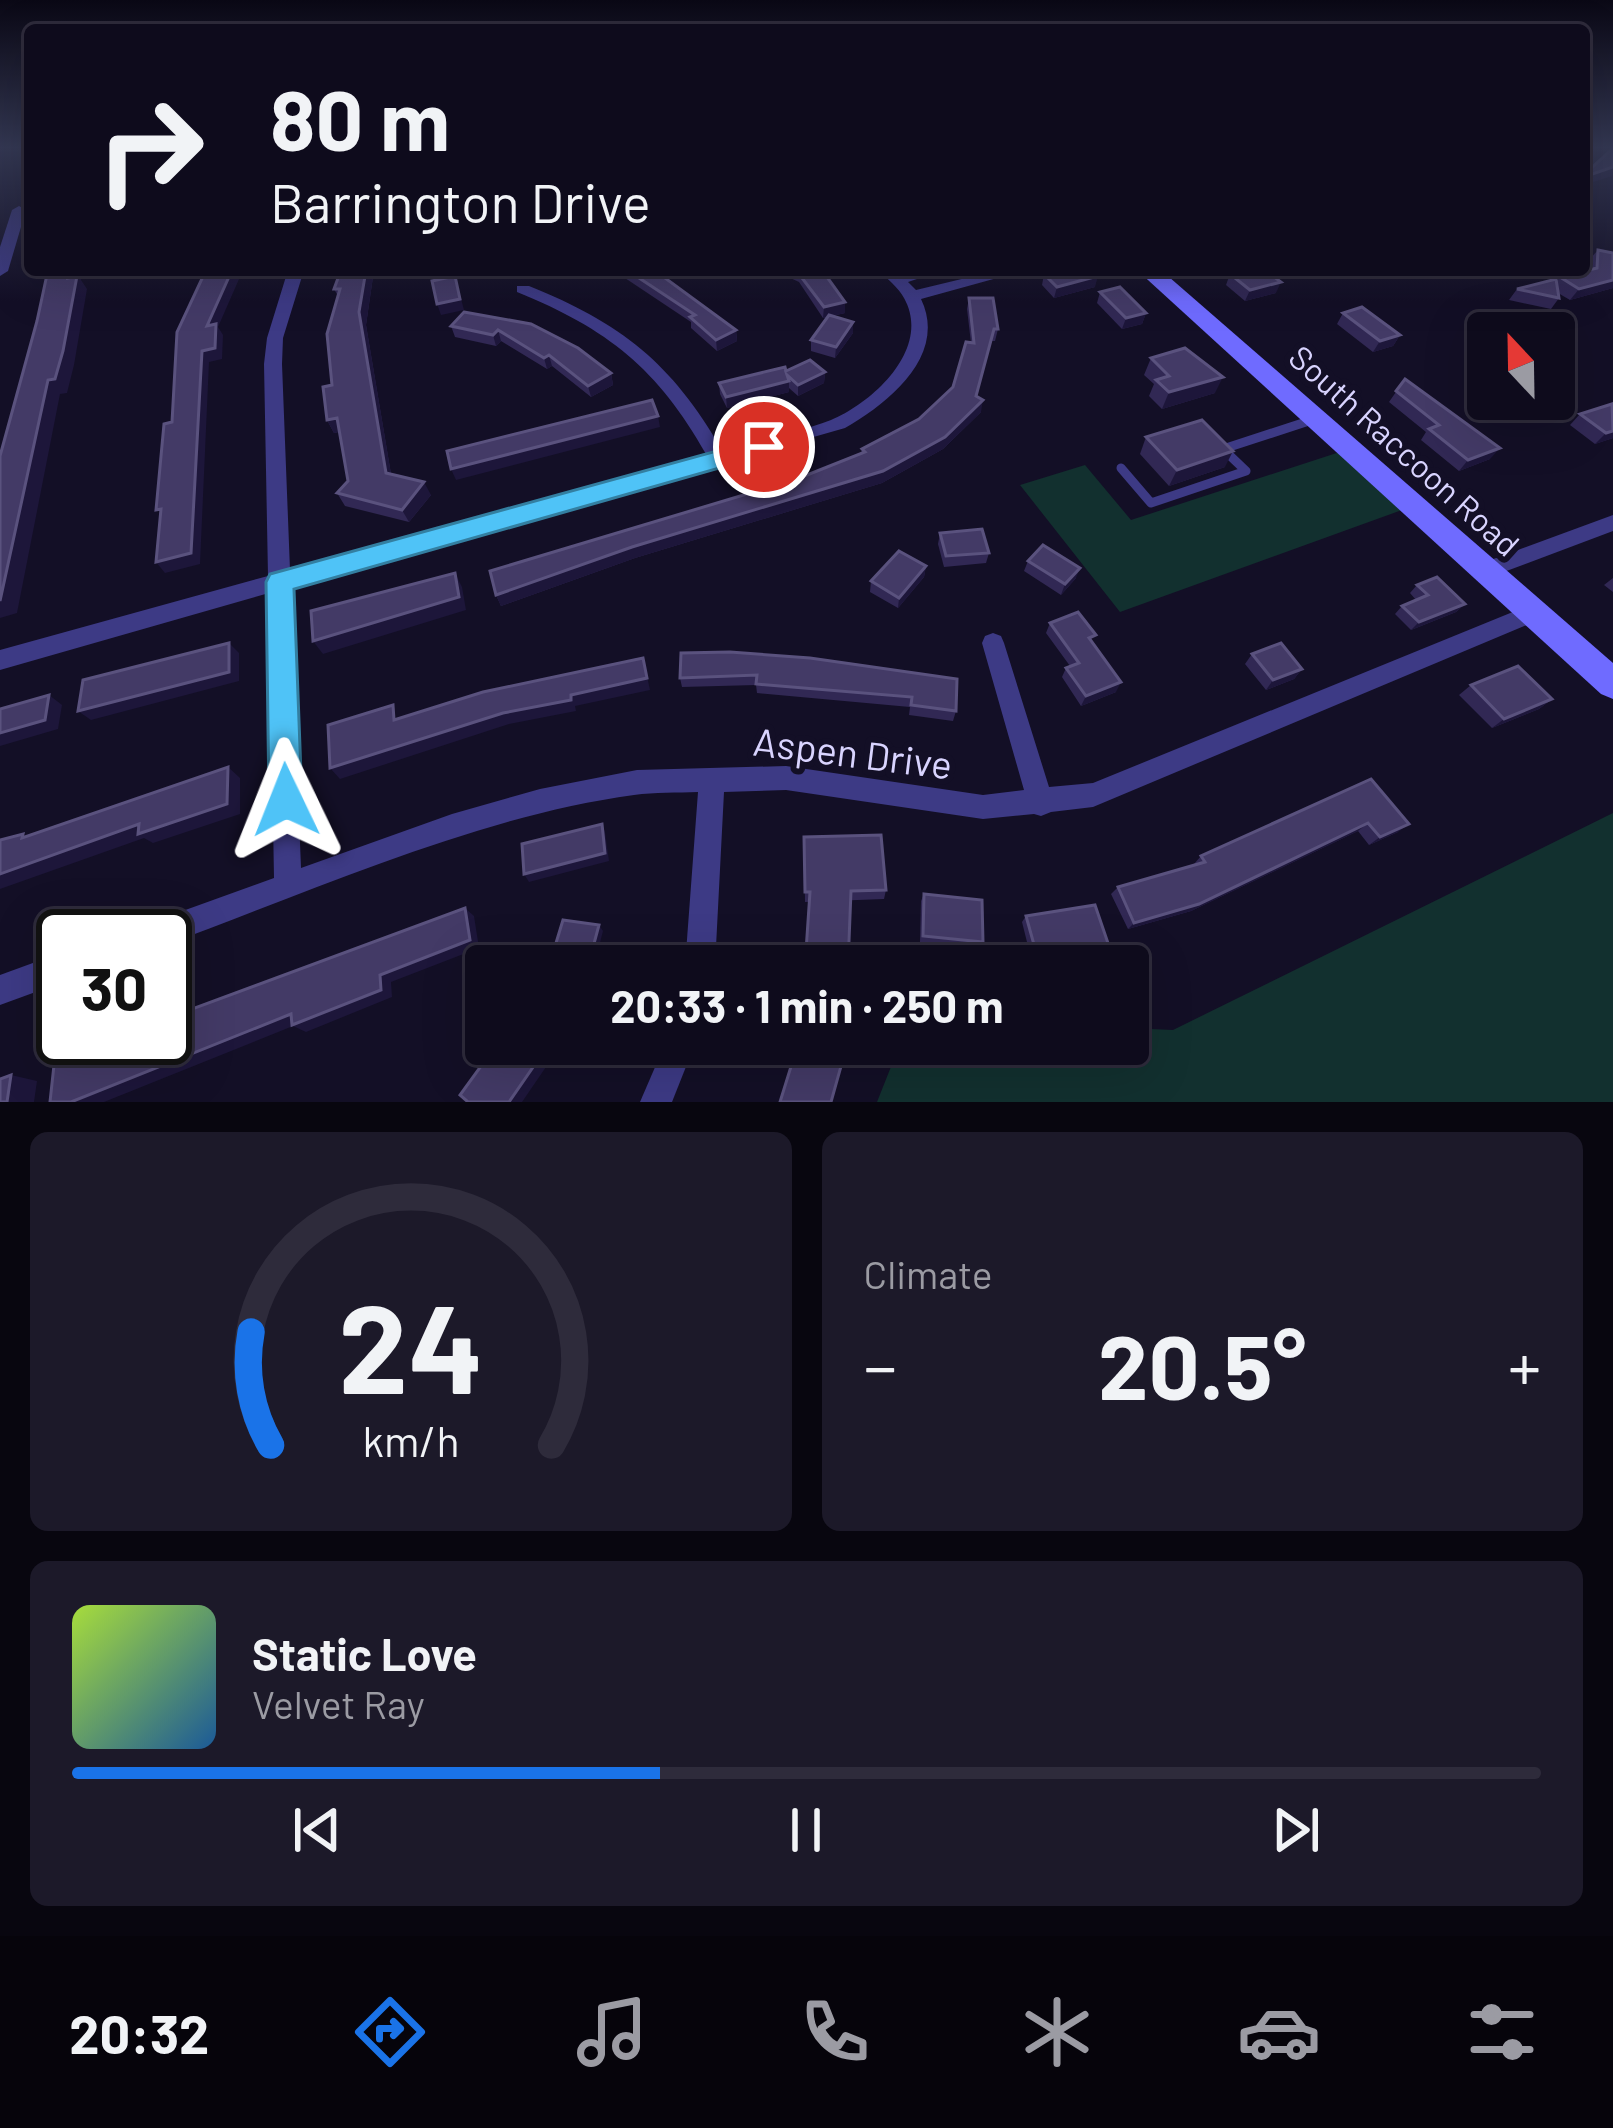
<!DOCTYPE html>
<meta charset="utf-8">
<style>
:root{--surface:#0e0b1c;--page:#1c1929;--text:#f1f3f6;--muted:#9b9ba3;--line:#2e2b3b;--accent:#1a73e8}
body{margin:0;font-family:Barlow,sans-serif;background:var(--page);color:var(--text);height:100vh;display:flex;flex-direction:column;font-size:45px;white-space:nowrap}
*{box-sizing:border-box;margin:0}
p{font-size:39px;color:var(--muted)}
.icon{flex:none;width:66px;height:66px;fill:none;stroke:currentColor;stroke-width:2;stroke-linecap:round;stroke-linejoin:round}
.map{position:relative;height:1102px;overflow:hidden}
.side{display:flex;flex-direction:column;gap:30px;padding:30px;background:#08060f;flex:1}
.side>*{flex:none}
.guide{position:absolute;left:24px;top:24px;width:1566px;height:252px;border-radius:12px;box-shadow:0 12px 48px #0002,0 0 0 3px var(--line);background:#0e0b1c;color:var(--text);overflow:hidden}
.needle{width:78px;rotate:338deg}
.tools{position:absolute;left:1467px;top:312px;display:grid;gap:24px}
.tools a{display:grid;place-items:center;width:108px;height:108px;border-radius:12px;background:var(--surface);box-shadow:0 12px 48px #0002,0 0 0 3px var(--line);font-size:60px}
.speed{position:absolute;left:36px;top:909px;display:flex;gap:24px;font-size:60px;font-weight:700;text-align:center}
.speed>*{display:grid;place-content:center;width:156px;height:156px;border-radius:50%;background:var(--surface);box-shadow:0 12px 48px #0002,0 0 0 3px var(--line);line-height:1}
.speed .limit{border:6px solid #111;border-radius:18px;background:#fff;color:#111}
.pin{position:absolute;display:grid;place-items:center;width:102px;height:102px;color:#fff;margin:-51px;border:6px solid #fff;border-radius:50%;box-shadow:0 3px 12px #0007}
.me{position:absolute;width:132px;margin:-66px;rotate:358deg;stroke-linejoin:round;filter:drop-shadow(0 0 9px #0008)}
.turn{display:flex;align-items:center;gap:42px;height:252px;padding:0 48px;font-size:54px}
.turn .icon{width:156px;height:156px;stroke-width:2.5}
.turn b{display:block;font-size:84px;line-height:102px}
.big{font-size:90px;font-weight:700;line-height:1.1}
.side .tile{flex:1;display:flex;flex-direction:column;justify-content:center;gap:18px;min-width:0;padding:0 42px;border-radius:18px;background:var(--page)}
.side .dial{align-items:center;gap:0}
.dial svg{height:312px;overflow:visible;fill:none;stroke:var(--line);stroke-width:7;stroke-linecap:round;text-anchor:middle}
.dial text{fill:var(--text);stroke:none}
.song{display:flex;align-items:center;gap:36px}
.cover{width:144px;height:144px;border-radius:18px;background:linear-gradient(135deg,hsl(80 70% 55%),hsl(210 70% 35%))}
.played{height:12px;border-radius:6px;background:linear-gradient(90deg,var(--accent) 40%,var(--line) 40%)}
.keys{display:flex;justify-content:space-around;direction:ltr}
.heat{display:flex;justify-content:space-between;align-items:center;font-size:66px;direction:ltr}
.side .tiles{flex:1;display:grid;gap:30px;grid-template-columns:1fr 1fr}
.tile:last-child{grid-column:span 2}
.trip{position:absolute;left:465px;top:945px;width:684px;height:120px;border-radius:12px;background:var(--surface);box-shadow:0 12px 48px #0002,0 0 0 3px var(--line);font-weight:700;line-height:120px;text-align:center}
.dock{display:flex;height:192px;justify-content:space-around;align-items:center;background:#06040b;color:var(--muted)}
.dock .icon{width:84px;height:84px}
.dock .on{color:var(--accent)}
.dock b{font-size:54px;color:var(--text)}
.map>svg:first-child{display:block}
.green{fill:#12302f}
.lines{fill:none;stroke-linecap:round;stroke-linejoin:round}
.lane{stroke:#3d3a85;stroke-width:9}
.street{fill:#3d3a85;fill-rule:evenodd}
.secondary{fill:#6f6bff;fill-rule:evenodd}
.wall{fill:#312854}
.shaded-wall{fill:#1d163a}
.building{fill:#433a66;stroke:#5a527e;stroke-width:3}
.route{fill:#4fc3f7;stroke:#337fa1;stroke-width:3}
.labels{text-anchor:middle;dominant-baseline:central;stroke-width:12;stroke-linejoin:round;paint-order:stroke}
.street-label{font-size:33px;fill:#d9d4ff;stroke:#130f26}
.near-street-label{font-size:39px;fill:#d9d4ff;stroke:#130f26}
</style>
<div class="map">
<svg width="1613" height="1102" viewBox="0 0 1613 1102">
<rect width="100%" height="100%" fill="#130f26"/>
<g class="green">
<polygon points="1349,449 1413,506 1120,612 1020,485 1085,465 1131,520"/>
<polygon points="1613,813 1613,1102 877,1102 900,1044 1128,1044 1128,1028 1173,1030"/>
</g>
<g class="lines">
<polyline class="lane" points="1121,468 1151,503 1246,471 1223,449 1315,419"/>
<g class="street">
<polygon points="19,206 26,210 8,271 0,276 0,247 12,210"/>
<path d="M288,270H304L283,338L282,364L290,570L706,454C658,369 608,329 517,292V286H529C621,323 672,363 722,450C758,440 797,433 831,420C874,402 932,348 904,298C898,287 887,279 879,270H896L900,274L944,270L908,282L916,290L999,270H1026L921,299C948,355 889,403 845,428L290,587L301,868L452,814L540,789L637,770L786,766L983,795L1024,790L982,643L985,636L993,633L1001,636L1004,643L1049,787L1093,783L1525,607L1533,604L1541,607L1544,613L1541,619L1093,807L1051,812L1041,816L1034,814L983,819L786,790L724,792L715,966H685L698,792C677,793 655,792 634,795C478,816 313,891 165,945V936H137L141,926L274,878L269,593L0,670V650L268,576L264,364L267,338Z"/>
<polygon points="1613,515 1613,531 1485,579 1477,577 1474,571 1477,565"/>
<polygon points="63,952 63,982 0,1005 0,975"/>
<polygon points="665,1044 695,1044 672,1102 640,1102"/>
</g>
<polygon class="secondary" points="1137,270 1161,270 1613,663 1613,699 1601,694"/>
</g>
<g class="wall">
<polygon points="1598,250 1613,253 1613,288 1570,300 1558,293 1559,298 1551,309 1509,300 1517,289 1556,282 1560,277 1589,270 1589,260"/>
<polygon points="374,270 366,325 391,474 431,495 409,522 345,506 337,493 348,481 339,432 334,433 327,420 332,385 338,296 334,289"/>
<polygon points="449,270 478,270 465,278"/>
<polygon points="623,270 650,270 736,330 737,341 717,351 691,328 691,322 625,278"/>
<polygon points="773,270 822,270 845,313 832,316 853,322 853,333 835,358 811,351 811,340 828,317 823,318 799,282"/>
<polygon points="1044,274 1095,287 1054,298 1042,285"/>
<polygon points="1230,274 1276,293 1245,301 1226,285"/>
<polygon points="1100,292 1146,313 1142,324 1122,329 1097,303"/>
<polygon points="969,298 998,329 995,341 991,341 976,397 981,412 943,449 882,483 635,558 501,606 496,595 861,454 862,449 919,419 953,387 971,343 967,309"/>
<polygon points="464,312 611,373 613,385 591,397 552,366 547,369 501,341 496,346 455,337 451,326"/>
<polygon points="1343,313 1400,335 1393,346 1373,352 1337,324"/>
<polygon points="1151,358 1215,393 1162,409 1149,396 1154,384 1144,375"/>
<polygon points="786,371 825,372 824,383 798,396 789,388 789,392 727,408 720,394 719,383"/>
<polygon points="1405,379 1490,459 1459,471 1421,440 1426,432 1389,402"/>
<polygon points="1580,414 1613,438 1595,444 1570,425"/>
<polygon points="1146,437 1225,467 1169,486 1140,454"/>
<polygon points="940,533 989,553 986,563 944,567 938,544"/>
<polygon points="1028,561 1076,578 1061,595 1024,571"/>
<polygon points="926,566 924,577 898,608 870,592 871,581"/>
<polygon points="1613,578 1613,592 1604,585"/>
<polygon points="1417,585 1465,604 1456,612 1411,630 1395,614 1402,606 1416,600 1410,593"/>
<polygon points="1050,623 1092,643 1116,692 1081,706 1062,677 1066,668 1070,666 1046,633"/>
<polygon points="1252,654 1302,669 1294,679 1266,690 1245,664"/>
<polygon points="810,658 956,711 953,721 909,715 910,707 757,693 756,685 682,687 680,678"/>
<polygon points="1471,685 1552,699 1539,709 1492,728 1459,695"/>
<polygon points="1371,779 1398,832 1369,845 1358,831 1191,911 1128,929 1111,894 1118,887 1195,865 1194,864 1201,856"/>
<polygon points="804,837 886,890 884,899 805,902"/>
<polygon points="924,894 983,942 979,948 920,942 921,901"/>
<polygon points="1026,916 1110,949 1104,955 1033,966 1022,922"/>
</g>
<g class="shaded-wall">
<polygon points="1613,167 1612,176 1584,185 1584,177"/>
<polygon points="70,270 83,270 81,280 87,289 74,365 67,393 60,394 17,613 0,618 0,601 48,380"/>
<polygon points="232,270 243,270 218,327 223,335 222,359 209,362 200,564 165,573 156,562 207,326"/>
<polygon points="366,270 374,270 366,325 393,486 386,473 359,312"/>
<polygon points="462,270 478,270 465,278"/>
<polygon points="455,276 464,310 441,315 437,304"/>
<polygon points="1098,276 1095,287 1054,298 1057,287"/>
<polygon points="1613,280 1613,288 1570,300 1579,289"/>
<polygon points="1281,282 1276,293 1245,301 1250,290"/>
<polygon points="845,302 845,313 823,318 824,307"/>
<polygon points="1146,313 1142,324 1122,329 1126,318"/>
<polygon points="853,322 853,333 835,358 836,347"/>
<polygon points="498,330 501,341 496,346 493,335"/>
<polygon points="736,330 737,341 717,351 716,340"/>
<polygon points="1400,335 1393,346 1373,352 1380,341"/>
<polygon points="549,355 552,366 547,369 544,358"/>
<polygon points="825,372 824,383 798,396 798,385"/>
<polygon points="611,373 613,385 591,397 588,386"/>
<polygon points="1223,377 1215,393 1162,409 1169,392"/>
<polygon points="789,381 789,392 727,408 726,397"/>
<polygon points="983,400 981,412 943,449 882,483 635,558 501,606 496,595 632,547 883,471"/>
<polygon points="658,416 660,427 456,480 451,469"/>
<polygon points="337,418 344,431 334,433 327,420"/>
<polygon points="1613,431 1613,438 1595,444 1606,433"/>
<polygon points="1500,448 1490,459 1459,471 1468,460"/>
<polygon points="1233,451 1225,467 1169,486 1177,470"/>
<polygon points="424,482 431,495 409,522 402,510"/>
<polygon points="926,566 924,577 898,608 899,598"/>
<polygon points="1080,568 1076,578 1061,595 1065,584"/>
<polygon points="455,573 462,587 466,610 323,654 313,641"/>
<polygon points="1465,604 1456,612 1411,630 1419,622"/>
<polygon points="229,643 239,653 239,681 91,720 78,711"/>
<polygon points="643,658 650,690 575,706 576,711 509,724 340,779 330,768 503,713 571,695"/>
<polygon points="1302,669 1294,679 1266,690 1273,680"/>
<polygon points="1121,682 1116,692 1081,706 1086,696"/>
<polygon points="49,695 62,705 58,729 0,746 0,733"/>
<polygon points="1552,699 1539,709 1492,728 1504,719"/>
<polygon points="228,767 240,778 240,814 153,843 144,838 0,889 0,874"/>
<polygon points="1368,823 1358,831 1191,911 1128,929 1134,923"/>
<polygon points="602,824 605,832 609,861 529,882 524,874"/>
<polygon points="1409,824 1398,832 1369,845 1380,837"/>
<polygon points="465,908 474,916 479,948 391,982 392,997 306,1032 293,1026 104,1102 71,1102 380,975"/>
<polygon points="599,925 603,931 594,966 588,966"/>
<polygon points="549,1044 561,1045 522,1102 509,1102"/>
<polygon points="11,1075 37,1081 34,1102 7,1102"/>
</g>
<g class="building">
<polygon points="1613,148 1613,167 1584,177 1584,175"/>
<polygon points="1598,250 1613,253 1613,280 1579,289 1560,277 1597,268"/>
<polygon points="48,270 70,270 68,278 77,276 63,351 55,379 48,380 0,601 0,456 37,321"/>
<polygon points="206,270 232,270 207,326 216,324 215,348 202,351 191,553 156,562 161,509 156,510 164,424 172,422 177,332"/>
<polygon points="341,270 366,270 359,312 386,473 424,482 402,510 337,493 348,481 337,418 327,420 323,387 332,385 327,334 340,289 334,289"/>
<polygon points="627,270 650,270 661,275 736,330 716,340 690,317 695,315"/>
<polygon points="796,270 822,270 845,302 824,307"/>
<polygon points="1061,270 1091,270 1098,276 1057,287 1044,274"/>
<polygon points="1246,270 1265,270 1281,282 1250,290 1230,274"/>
<polygon points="455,276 460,299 437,304 432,281"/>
<polygon points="1556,279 1559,298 1517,289"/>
<polygon points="1120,287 1146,313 1126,318 1100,292"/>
<polygon points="969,298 993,298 998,329 994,329 976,396 983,400 945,437 883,471 632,547 496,595 490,571 797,479 865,452 862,449 919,419 953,387 966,342 974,343"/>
<polygon points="1362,307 1400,335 1380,341 1343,313"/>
<polygon points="464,312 531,324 578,348 611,373 588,386 549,355 544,358 498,330 493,335 451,326"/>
<polygon points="829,315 853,322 836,347 811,340"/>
<polygon points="1185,348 1223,377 1169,392 1156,380 1169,376 1151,358"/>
<polygon points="810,360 825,372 798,385 787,375 789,381 726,397 719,383 785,367 786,371"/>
<polygon points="1405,379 1500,448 1468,460 1429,429 1439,425 1396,391"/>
<polygon points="652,400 658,416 451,469 447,451"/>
<polygon points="1612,404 1613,431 1606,433 1580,414"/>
<polygon points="1202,420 1233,451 1177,470 1146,437"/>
<polygon points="982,529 989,553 946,556 940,533"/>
<polygon points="1043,545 1080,568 1065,584 1028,561"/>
<polygon points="899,551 926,566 899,598 871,581"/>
<polygon points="455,573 459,597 313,641 311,611"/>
<polygon points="1437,577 1465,604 1419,622 1402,606 1428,595 1417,585"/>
<polygon points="1078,612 1096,635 1089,638 1121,682 1086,696 1066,668 1079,663 1050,623"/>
<polygon points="229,643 229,672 78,711 83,680"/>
<polygon points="1281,643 1302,669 1273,680 1252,654"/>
<polygon points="730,652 810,658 957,679 956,711 911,705 912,697 756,684 757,675 680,678 681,653"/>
<polygon points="643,658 647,678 571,695 571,700 503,713 330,768 328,725 393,705 394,720 483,692"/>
<polygon points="1518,666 1552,699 1504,719 1471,685"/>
<polygon points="49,695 45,720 0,733 0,709"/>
<polygon points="228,767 227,804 138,834 139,824 0,874 0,840 23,834 22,838"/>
<polygon points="1371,779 1409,824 1380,837 1368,823 1199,904 1134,923 1118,887 1205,862 1201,856"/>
<polygon points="602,824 605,853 524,874 522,844"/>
<polygon points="881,835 886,890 851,891 848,966 805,966 810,892 805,892 804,837"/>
<polygon points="924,894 982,900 983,942 923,936"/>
<polygon points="1095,905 1110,949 1038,959 1026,916"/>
<polygon points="465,908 470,940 380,975 381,990 292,1025 291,1014 71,1102 50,1102 54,1065 119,1038 165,1038 165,1019"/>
<polygon points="563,920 599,925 588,966 549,966"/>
<polygon points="497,1044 549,1044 509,1102 468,1102 460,1095"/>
<polygon points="798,1044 847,1045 831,1102 780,1102"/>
<polygon points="11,1075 7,1102 0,1102 0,1079"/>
</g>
<linearGradient id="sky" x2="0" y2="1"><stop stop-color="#0a0815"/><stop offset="0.49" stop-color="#333752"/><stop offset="1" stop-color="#333752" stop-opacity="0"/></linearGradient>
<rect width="1613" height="301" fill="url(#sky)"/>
<polygon class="route" points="764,438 776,447 772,453 294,589 302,800 297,811 286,816 274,811 269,800 266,582 270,574"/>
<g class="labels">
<g class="street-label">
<text transform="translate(1405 450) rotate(42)">South Raccoon Road</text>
</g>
<g class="near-street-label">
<text transform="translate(853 752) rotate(7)">Aspen Drive</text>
</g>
</g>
</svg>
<div class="tools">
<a><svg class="needle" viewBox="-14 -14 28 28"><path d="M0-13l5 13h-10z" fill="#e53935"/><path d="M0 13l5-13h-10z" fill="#9b9ba3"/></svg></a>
</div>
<div class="speed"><div class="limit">30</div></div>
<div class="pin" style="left:764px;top:447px;background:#d93025"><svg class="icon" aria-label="arrive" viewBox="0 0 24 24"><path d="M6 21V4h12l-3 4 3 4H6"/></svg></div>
<svg class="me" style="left:286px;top:800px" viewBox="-20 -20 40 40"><path d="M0-17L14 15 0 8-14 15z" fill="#4fc3f7" stroke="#fff" stroke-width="4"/></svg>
<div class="trip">20:33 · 1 min · 250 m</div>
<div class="guide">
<div class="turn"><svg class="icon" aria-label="right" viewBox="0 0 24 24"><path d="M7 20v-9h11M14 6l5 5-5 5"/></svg><div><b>80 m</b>Barrington Drive</div></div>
</div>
</div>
<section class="side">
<div class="tiles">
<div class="tile dial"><svg viewBox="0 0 100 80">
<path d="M14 69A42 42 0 1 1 86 69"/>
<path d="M14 69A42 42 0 0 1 9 40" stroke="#1a73e8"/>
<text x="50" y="56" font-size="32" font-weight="700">24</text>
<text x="50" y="72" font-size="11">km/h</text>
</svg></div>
<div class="tile"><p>Climate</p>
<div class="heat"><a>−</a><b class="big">20.5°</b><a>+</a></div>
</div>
<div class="tile">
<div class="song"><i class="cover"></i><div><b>Static Love</b><p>Velvet Ray</p></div></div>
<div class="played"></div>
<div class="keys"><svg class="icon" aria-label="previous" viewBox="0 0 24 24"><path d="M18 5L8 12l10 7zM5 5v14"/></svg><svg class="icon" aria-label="pause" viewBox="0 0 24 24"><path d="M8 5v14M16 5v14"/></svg><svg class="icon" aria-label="next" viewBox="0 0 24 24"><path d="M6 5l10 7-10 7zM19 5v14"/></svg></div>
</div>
</div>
</section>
<nav class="dock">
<b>20:32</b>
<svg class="icon on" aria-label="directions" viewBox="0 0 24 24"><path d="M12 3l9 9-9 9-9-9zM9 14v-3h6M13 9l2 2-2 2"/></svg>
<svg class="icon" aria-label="music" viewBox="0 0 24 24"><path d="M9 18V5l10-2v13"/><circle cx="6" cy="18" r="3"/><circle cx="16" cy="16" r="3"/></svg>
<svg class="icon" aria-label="phone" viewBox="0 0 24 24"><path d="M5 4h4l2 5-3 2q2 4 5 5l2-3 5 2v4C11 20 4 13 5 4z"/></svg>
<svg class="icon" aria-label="climate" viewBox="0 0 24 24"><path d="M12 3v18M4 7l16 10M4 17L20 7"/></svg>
<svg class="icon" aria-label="car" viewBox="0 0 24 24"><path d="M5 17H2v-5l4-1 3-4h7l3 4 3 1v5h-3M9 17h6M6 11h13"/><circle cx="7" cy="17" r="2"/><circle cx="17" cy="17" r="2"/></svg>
<svg class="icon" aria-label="filters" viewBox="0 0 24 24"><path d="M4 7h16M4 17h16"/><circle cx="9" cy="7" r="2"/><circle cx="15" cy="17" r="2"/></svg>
</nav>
